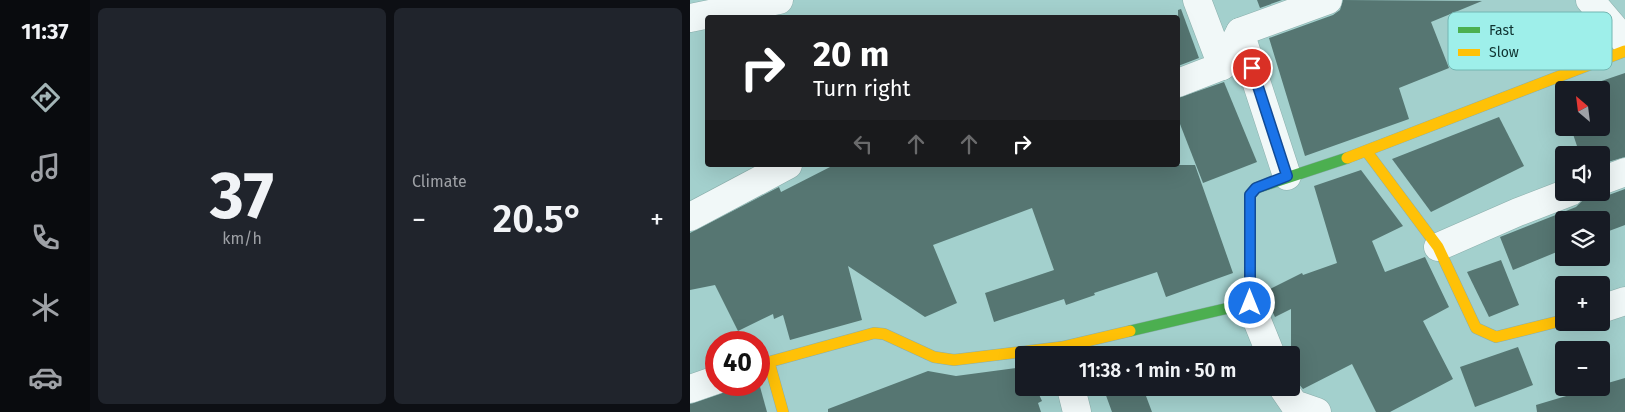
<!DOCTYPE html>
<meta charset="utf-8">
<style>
:root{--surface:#171b24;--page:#20242c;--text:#f1f3f6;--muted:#9ea1a6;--accent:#a3b5b6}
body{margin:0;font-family:"Fira Sans",sans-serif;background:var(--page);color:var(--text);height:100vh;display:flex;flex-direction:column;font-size:19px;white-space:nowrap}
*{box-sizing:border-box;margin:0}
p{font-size:16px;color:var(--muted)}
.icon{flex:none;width:28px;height:28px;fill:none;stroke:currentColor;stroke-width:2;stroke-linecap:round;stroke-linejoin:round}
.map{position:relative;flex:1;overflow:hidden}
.panel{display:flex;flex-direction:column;gap:8px;padding:8px;background:#0d0f14;width:600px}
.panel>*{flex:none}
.banner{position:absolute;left:15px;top:15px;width:475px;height:152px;border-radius:5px;box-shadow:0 5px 20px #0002;background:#202124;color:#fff;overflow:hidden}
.needle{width:32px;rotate:332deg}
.buttons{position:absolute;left:865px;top:81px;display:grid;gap:10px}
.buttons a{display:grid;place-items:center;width:55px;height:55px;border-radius:5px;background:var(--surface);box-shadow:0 5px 20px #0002;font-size:25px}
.speed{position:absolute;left:15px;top:331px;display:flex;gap:10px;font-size:25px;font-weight:700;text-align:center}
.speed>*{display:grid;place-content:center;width:65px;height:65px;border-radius:50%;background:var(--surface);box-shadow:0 5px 20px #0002;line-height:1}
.speed .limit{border:8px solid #d22;background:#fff;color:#111}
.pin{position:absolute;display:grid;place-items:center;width:42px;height:42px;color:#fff;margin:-21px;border:2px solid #fff;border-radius:50%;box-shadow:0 1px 5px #0007}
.me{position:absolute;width:55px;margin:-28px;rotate:0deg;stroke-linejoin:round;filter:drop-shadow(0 0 4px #0008)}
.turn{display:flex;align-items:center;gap:18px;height:105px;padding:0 25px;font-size:22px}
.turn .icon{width:65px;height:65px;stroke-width:2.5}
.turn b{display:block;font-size:35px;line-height:42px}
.lanes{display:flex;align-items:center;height:48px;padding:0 25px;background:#0003;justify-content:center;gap:25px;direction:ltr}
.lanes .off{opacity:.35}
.big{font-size:38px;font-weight:600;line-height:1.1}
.panel .tile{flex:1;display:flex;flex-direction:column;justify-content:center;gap:8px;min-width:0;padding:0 18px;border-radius:8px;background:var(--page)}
.panel .dial{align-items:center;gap:0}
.dial b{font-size:65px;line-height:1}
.heat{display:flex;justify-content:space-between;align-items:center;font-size:28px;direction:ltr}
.panel .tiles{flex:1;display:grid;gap:8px;grid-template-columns:repeat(2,1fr)}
.trip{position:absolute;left:325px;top:346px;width:285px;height:50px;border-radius:5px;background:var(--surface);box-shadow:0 5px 20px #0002;font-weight:600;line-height:50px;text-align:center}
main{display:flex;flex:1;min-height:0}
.tabs{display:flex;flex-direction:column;width:90px;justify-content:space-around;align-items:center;background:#090b0e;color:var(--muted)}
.tabs .icon{width:35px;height:35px}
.tabs .on{color:var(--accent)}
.tabs b{font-size:22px;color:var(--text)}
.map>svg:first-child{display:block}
.building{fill:#567672}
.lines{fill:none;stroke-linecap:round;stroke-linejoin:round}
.street-casing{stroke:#8aaeab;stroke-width:29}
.fast-casing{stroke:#8aaeab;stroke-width:12}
.slow-casing{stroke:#8aaeab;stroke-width:12}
.street{stroke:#f1f8f8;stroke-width:28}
.fast{stroke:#4caf50;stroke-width:11}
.slow{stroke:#ffc107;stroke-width:11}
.route-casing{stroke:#114b97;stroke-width:12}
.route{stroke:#1a73e8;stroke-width:9}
.key{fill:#9eefea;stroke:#73b6b2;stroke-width:1}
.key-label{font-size:14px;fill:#0f3230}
</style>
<main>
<nav class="tabs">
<b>11:37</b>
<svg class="icon on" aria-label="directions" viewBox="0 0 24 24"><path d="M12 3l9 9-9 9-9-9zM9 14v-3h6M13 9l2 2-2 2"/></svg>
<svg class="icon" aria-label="music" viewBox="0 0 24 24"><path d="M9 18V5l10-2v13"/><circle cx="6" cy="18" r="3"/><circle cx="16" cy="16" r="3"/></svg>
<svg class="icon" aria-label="phone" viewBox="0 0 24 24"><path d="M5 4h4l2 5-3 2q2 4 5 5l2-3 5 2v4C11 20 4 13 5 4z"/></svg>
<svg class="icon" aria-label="climate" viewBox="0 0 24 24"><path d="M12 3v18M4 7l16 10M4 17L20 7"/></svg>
<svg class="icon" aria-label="car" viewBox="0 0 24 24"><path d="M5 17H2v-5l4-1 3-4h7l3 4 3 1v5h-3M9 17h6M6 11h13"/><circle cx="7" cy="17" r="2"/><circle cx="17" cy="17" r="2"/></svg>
</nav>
<section class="panel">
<div class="tiles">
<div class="tile dial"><b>37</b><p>km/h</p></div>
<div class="tile"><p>Climate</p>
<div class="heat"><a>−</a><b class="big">20.5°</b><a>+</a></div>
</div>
</div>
</section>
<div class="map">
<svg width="935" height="412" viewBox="0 0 935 412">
<rect width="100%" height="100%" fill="#a3d0cd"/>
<g class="building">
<polygon points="567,0 592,0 570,8"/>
<polygon points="653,0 792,1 741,22 759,68 709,88 719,119 615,156 579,38 643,15 650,10"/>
<polygon points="491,9 509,58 488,66 488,10"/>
<polygon points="935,73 935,157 911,164 911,155 890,155 881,128 911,128 911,90 885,90"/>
<polygon points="534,82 567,162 513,183 488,119 488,98"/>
<polygon points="809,117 834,166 741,212 702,159"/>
<polygon points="144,165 505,165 543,273 476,297 467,272 404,293 405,295 376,305 374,299 304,322 295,293 364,270 342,208 243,245 267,303 235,317 158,266 172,320 100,340 93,315 84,319 83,314 48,331 25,285 0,290 0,233 89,187 91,192"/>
<polygon points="671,170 713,226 682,241 695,272 735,257 759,307 733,321 763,379 700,412 686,412 662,364 613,389 601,375 601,309 585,317 576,298 576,291 612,273 613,275 647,263 624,186"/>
<polygon points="935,189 935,225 911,234 911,220 874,220 874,249 823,270 810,237 886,207 894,199 903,194 916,196"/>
<polygon points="811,260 829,305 799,317 777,272"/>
<polygon points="447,346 449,355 406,355"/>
<polygon points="828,347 843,385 785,407 770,367"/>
<polygon points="334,367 334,388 346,388 352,401 348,403 351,412 138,412 138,409 238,371 266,376"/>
<polygon points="935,378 935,412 847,412 846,405 903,388 911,388 911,385"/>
<polygon points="69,383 77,412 0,412 0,404 56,385"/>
<polygon points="407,388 453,388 462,412 422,412 414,390 408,392"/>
</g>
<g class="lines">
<g class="street-casing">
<g id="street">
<polyline points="900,0 935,41"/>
<polyline points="0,18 89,0"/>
<polyline points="550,32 597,176"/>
<polyline points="532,66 550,32 638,0"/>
<polyline points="488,83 532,66 507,0"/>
<polyline points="911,181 935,172"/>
<polyline points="0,217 98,165"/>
<polyline points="748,247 828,212 880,192"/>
<polyline points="560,303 581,355"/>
<polyline points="911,309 935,301"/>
<polyline points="381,388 387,412"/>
<polyline points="593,388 604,404 627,412"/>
<polyline points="0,389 26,380"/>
</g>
</g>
<g class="fast-casing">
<polyline id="fast" points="440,331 560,303 560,195 566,188 657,158"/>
</g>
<g class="slow-casing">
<g id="slow">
<polyline points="677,152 748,247 786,328 806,337 874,320"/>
<polyline points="657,158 935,51"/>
<polyline points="93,412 79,362 184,333 194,334 244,357 264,360 372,347 440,331"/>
</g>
</g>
<use href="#street" class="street"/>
<use href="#fast" class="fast"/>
<use href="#slow" class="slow"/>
</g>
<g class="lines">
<g class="route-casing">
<polyline id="route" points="560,303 560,195 566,188 597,176 562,68"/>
</g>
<use href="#route" class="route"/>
</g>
<rect x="758" y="12" width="164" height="58" rx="8" class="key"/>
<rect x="768" y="27" width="22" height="6" fill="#4caf50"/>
<rect x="768" y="49" width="22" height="7" fill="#ffc107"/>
<g class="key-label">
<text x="799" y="35">Fast</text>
<text x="799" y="57">Slow</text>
</g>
</svg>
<div class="buttons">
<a><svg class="needle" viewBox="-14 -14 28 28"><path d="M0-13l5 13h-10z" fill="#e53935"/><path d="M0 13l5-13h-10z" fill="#9ea1a6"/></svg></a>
<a><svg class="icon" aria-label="sound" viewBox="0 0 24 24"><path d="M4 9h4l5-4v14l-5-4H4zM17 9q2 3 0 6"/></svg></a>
<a><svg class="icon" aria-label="layers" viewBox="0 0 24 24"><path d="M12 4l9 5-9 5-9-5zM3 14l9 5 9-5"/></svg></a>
<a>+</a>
<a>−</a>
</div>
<div class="speed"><div class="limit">40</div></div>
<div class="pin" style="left:562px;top:68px;background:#d93025"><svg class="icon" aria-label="arrive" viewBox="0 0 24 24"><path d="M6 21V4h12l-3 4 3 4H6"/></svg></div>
<svg class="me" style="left:560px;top:303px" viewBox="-20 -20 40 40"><circle r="17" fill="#1a73e8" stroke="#fff" stroke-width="3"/><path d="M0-11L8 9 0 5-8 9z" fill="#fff"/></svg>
<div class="trip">11:38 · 1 min · 50 m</div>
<div class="banner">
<div class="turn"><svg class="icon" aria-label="right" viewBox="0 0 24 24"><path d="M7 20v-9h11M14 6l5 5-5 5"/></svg><div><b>20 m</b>Turn right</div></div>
<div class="lanes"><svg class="icon off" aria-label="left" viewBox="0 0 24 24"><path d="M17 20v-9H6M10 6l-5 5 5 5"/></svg><svg class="icon off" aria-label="ahead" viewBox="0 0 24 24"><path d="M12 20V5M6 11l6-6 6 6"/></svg><svg class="icon off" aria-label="ahead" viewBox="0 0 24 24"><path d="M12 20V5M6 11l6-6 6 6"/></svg><svg class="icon" aria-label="right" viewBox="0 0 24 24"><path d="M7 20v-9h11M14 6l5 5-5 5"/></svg></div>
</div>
</div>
</main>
